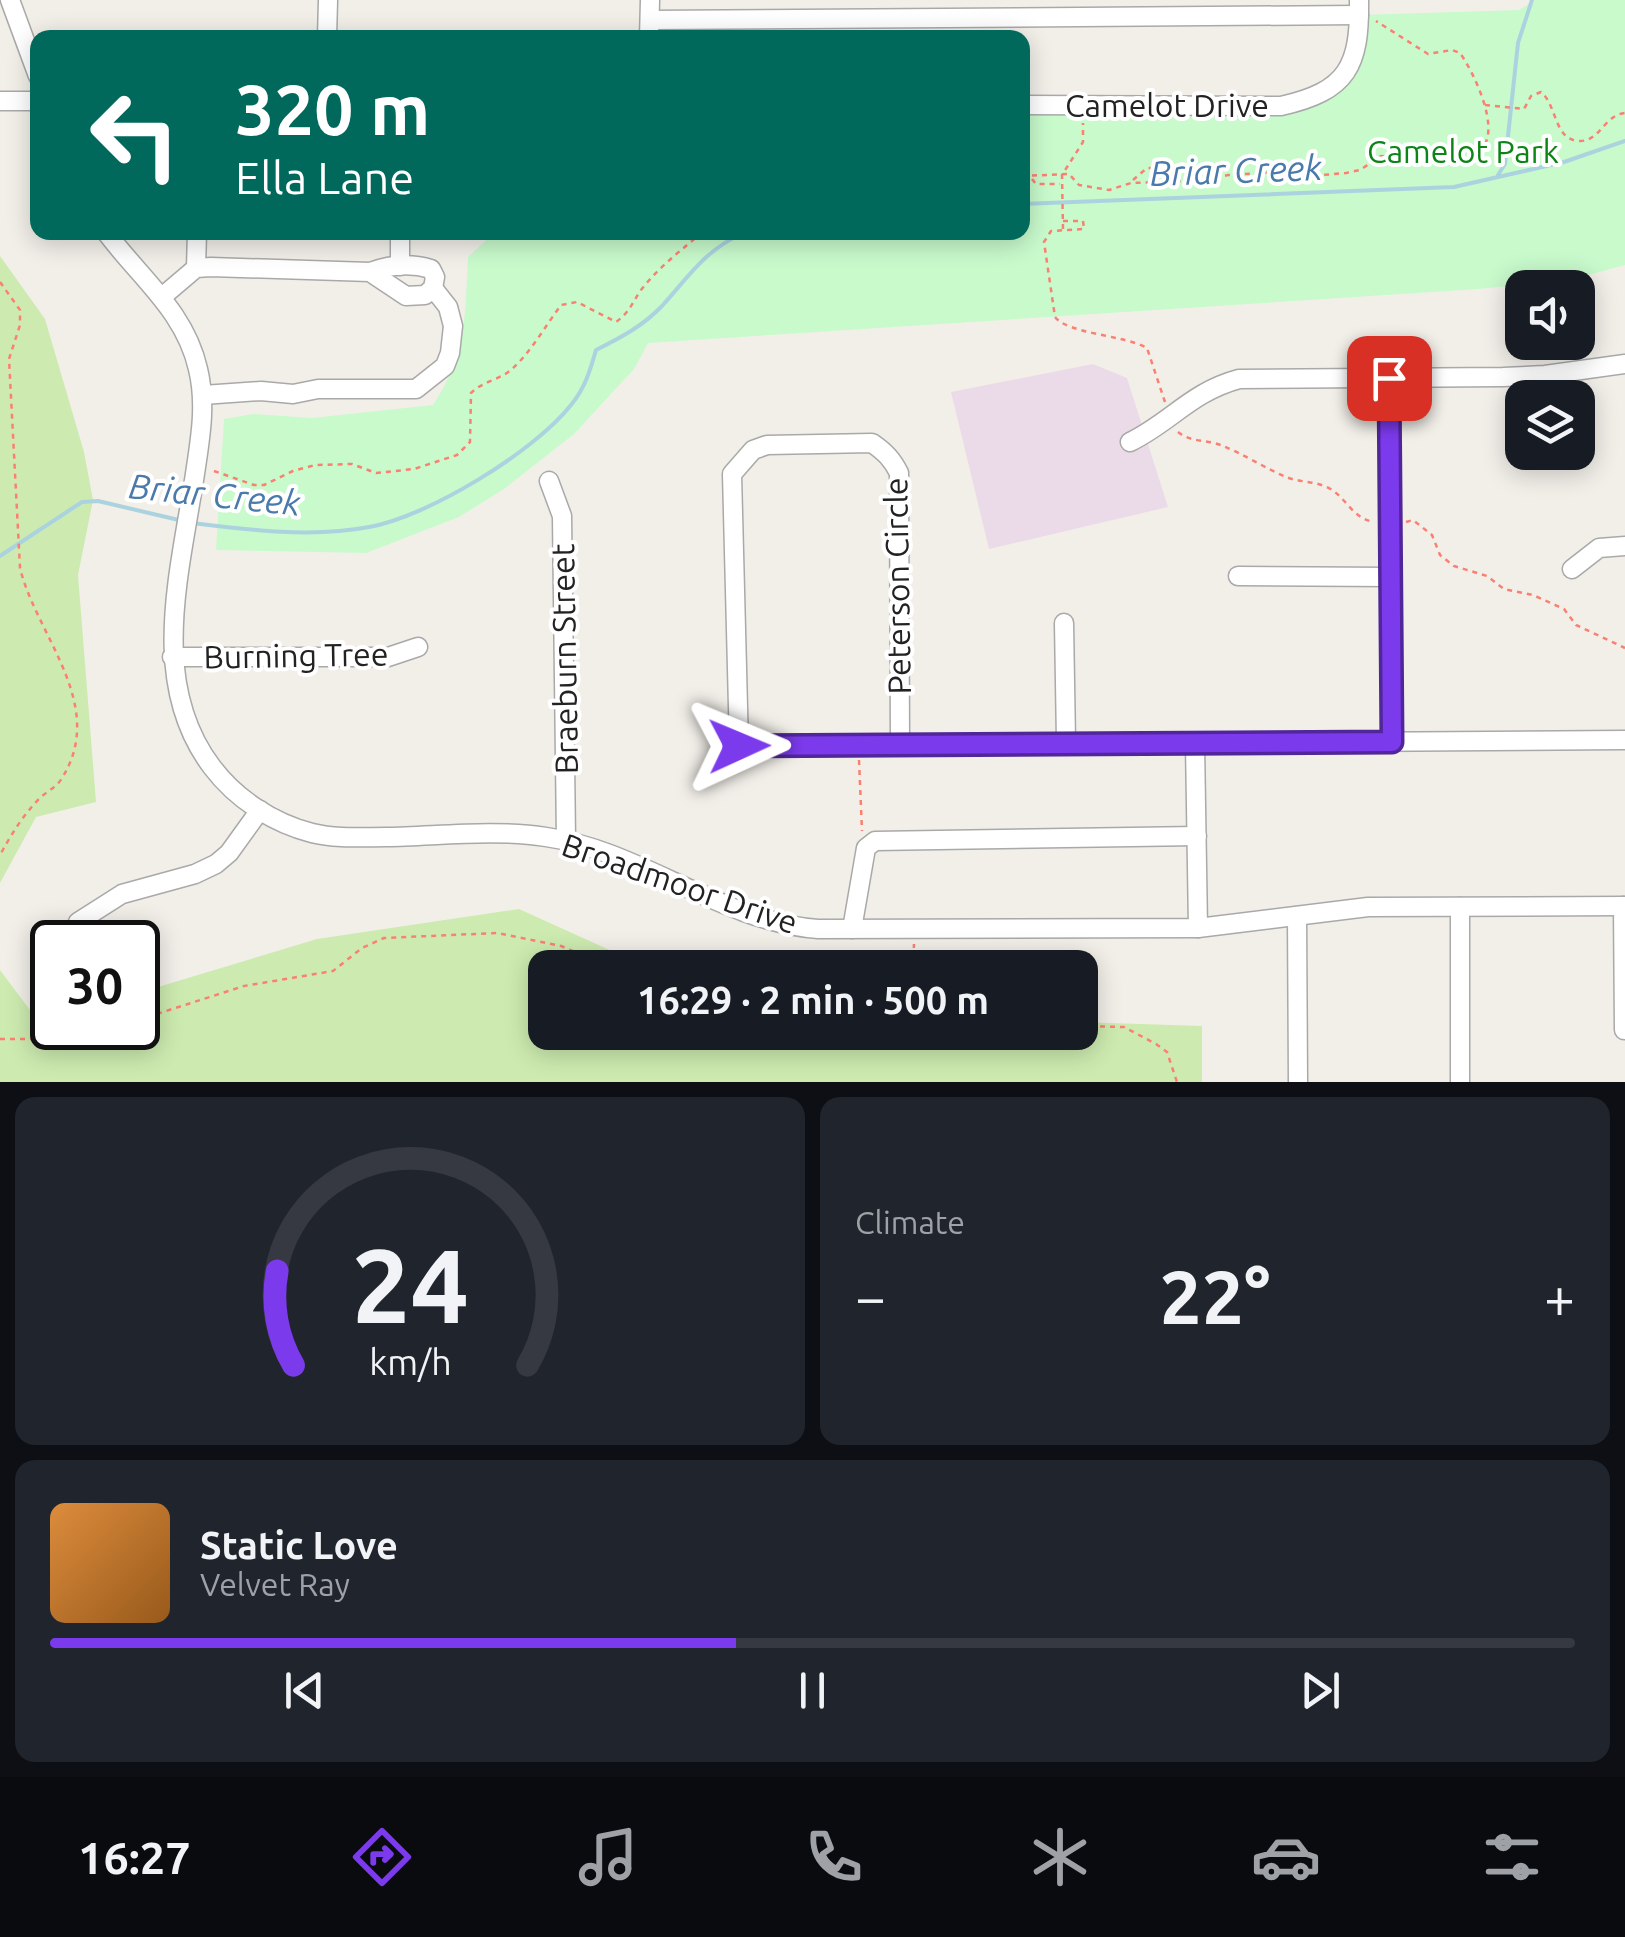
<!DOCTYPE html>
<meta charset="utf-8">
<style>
:root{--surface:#171b24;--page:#20242c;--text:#f1f3f6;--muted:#9ea1a6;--line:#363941;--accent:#7c3aed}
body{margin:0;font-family:Ubuntu,sans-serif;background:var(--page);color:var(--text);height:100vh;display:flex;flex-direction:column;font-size:38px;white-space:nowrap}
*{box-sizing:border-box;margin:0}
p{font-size:32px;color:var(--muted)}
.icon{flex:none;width:55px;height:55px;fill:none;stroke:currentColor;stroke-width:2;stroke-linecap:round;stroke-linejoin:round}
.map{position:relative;height:1082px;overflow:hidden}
.side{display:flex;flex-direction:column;gap:15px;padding:15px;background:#0d0f14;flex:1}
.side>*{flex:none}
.top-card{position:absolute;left:30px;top:30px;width:1000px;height:210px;border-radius:20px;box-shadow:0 5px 25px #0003;background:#00695c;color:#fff;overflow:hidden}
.tools{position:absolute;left:1505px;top:270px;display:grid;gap:20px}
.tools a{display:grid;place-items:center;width:90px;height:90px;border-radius:20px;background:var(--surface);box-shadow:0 5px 25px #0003;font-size:50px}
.speed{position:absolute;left:30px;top:920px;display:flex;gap:20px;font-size:50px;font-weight:700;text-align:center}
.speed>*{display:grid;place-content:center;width:130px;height:130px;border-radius:50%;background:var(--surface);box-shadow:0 5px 25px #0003;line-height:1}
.speed .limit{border:5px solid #111;border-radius:15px;background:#fff;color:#111}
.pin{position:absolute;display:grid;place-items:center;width:85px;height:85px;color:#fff;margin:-42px;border-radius:20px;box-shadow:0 5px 15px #0006}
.me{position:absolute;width:110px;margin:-55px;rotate:89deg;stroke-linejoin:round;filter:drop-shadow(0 0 8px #0008)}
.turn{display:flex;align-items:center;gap:35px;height:210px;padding:0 40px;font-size:45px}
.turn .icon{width:130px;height:130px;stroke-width:2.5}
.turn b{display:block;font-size:70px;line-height:85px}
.big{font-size:75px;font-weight:600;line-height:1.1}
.side .widget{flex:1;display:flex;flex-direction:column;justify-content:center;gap:15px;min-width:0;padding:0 35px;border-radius:20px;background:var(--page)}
.side .dial{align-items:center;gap:0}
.dial svg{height:260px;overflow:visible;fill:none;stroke:var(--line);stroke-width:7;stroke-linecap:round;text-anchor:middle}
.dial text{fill:var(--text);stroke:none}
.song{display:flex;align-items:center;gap:30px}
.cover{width:120px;height:120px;border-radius:15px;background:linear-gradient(135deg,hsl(30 70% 55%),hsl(30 70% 35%))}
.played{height:10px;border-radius:5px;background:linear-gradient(90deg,var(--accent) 45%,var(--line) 45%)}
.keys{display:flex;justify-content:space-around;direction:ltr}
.heat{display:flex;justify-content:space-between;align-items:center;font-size:55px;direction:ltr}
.side .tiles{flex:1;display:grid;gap:15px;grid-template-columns:1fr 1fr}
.widget:last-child{grid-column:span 2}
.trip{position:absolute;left:528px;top:950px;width:570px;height:100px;border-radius:20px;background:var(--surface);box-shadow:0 5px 25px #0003;font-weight:600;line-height:100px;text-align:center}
.menu{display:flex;height:160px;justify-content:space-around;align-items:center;background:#090b0e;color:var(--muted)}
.menu .icon{width:70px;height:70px}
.menu .selected{color:var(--accent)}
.menu b{font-size:45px;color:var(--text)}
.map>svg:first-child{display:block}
.industrial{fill:#ebdbe8}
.grass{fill:#cdebb0}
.park{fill:#c8facc}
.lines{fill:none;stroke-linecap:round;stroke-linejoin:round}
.stream{stroke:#aad3df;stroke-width:4}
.minor-casing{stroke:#a9a9a9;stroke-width:21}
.path{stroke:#fa8072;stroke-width:2.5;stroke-dasharray:5 5;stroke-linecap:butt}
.minor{stroke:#fff;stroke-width:18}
.route-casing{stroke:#51269a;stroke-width:25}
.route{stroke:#7c3aed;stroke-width:18}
.labels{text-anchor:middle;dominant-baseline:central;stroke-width:8;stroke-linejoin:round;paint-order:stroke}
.street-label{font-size:32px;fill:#222;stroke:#fff}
.park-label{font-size:32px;fill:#0c8416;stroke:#fff}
.water-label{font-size:35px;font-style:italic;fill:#4a7aab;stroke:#fff}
</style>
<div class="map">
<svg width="1625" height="1082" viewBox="0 0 1625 1082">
<rect width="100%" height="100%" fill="#f2efe9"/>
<polygon class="industrial" points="1093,364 1127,378 1168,507 989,549 951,392"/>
<g class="grass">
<polygon points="0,256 45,319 84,452 93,500 78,575 96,802 36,817 0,883"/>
<polygon points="519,909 647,967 545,968 545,1032 1080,1032 1080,1022 1202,1026 1202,1082 0,1082 0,970 39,1022 52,1018 52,1028 138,1028 138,993 317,939"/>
</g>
<path class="park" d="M1535,0H1625V265L1570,280L1478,289L648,343L634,369L574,434L504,489L459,517L366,553L216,550L224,419L253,414L312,418L433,405C467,354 465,316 468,257L494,233L1022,232L1023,107L1281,106L1339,81L1359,15L1519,10Z"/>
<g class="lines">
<g class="stream">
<polyline points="1498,175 1505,164 1518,43 1532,0"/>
<polyline points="1022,204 1454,187 1564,162 1625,141"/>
<path d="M193,523C249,530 312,538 369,527C427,517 534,452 571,405C585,388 590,371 596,350C620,338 643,326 662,306C690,275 705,250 745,232"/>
<polyline points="0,556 82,502 98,501 183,521"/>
</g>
<g class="minor-casing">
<g id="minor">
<polyline points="10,0 38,76"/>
<polyline points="650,20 1359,15"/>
<polyline points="327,38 328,0"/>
<polyline points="649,38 650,0"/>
<polyline points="0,101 38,101"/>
<path d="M1022,105L1281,106C1348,91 1360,66 1359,0"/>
<path d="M106,232C140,278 185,311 198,369C206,402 201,434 196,467C182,566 146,680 212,767C236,799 273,823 312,833C336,839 362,837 387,837C439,836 495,829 546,837C639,850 723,922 818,929L1198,928L1368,907L1625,906"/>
<polyline points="400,232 400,266"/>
<polyline points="196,268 197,232"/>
<path d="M163,296L196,268L211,267L370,272L406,296L425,295L433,288L435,277L431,269C411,263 389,265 370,272"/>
<polyline points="1389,378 1393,742"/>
<polyline points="203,395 261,391 293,394 318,389 416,389 445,366 450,353 453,326 448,307 433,288"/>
<path d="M1130,442C1171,422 1191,392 1239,379L1503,377L1545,375L1625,364"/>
<polyline points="549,481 562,516 566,840"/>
<polyline points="1572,569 1599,548 1625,546"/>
<polyline points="1238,576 1392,577"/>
<polyline points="1064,623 1066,742"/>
<polyline points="172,657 388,657 418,647"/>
<path d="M900,744L899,473C892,459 885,452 872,443L767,445L753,450L732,474L739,746L1625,740"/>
<polyline points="1195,744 1198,928"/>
<polyline points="1623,906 1624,1030"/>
<polyline points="1460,907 1460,1082"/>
<polyline points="1297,916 1298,1082"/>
<polyline points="78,922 122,894 195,874 216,864 229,853 260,810"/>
<polyline points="852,929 866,848 875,841 1197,836"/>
</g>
</g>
<g class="path">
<path d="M1485,105L1524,109L1531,96L1541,92C1557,105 1554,140 1579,141C1600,142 1604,115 1625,113"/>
<path d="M1022,176L1069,174L1079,185L1109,190L1131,183L1208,180L1228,175L1277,172L1297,177L1346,173L1360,170L1381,156C1397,159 1404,155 1420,153C1436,152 1452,158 1468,155C1511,148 1475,74 1460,53L1452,50L1428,54L1376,21"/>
<polyline points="1032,179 1036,184 1060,184"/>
<polyline points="1133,180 1147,168 1168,169 1173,180"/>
<path d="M1063,221H1083L1084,229L1051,231L1044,242L1055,317C1068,334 1124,335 1147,348L1165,402"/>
<polyline points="1063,229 1062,175 1083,142 1083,123"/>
<path d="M0,282L20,310V325L9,359L20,568C36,635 108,705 62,778C57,787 47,791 40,798C23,815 11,835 0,855"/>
<path d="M1178,432C1191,443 1208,439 1223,446C1243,454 1265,468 1286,477C1298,482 1312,481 1324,486C1345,493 1350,518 1374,522"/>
<path d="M214,471L254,485H264L293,471L315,465L352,464L376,473L414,469L457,455L470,442L471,393C483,381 500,380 512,369C531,352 546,325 561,305L577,302L616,322C630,312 632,303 641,290C658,268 681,250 703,232"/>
<polyline points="1406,522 1413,520 1432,535 1440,555 1454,566 1487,576 1504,589 1533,595 1564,609 1576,625 1625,648"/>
<polyline points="859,760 862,831"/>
<polyline points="913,968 914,944"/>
<polyline points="138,1020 244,986 333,971 362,948 384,938 497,933 561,946 613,968"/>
<polyline points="1080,1026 1124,1027 1156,1044 1167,1052 1177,1082"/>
<polyline points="0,1039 55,1039 91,1028"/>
</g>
<use href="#minor" class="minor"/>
</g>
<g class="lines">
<g class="route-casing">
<polyline id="route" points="739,746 1392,742 1389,378"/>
</g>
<use href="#route" class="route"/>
</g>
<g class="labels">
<g class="street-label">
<text x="1167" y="105">Camelot Drive</text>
<text transform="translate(897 586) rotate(-91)">Peterson Circle</text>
<text transform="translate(296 655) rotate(-1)">Burning Tree</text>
<text transform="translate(564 659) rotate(-91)">Braeburn Street</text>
<text transform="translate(680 883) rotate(19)">Broadmoor Drive</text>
</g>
<g class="park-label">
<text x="1463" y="151">Camelot Park</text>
</g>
<g class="water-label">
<text transform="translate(1236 170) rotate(-2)">Briar Creek</text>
<text transform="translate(215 494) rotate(6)">Briar Creek</text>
</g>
</g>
</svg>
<div class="tools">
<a><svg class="icon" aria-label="sound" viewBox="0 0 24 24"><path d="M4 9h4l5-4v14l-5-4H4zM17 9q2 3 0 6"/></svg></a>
<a><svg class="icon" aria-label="layers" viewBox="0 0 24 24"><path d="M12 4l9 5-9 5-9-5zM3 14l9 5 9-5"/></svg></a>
</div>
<div class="speed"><div class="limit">30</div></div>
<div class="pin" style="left:1389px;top:378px;background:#d93025"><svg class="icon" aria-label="arrive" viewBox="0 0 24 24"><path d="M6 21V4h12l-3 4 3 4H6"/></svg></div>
<svg class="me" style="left:739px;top:746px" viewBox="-20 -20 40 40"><path d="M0-17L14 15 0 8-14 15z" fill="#7c3aed" stroke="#fff" stroke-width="4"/></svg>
<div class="trip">16:29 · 2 min · 500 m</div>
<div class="top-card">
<div class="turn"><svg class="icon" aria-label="left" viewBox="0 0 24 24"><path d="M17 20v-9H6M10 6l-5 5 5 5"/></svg><div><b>320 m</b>Ella Lane</div></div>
</div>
</div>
<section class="side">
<div class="tiles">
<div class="widget dial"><svg viewBox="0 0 100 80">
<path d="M14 69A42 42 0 1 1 86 69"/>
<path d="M14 69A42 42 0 0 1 9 40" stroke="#7c3aed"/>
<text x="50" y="56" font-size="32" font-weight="700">24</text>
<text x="50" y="72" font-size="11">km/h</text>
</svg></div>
<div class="widget"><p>Climate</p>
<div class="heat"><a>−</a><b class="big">22°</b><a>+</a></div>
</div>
<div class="widget">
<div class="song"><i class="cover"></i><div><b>Static Love</b><p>Velvet Ray</p></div></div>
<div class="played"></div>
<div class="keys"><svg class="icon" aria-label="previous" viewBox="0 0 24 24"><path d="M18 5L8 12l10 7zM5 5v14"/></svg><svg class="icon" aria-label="pause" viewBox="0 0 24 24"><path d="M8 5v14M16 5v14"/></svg><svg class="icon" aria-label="next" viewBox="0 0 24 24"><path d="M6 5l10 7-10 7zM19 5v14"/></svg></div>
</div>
</div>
</section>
<nav class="menu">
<b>16:27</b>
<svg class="icon selected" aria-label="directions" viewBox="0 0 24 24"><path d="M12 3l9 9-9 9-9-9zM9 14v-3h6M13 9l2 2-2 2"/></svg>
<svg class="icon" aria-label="music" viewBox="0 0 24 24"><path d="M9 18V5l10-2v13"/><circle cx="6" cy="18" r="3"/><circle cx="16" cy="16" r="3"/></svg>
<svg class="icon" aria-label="phone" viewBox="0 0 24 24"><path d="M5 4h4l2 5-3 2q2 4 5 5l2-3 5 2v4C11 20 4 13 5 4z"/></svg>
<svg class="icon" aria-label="climate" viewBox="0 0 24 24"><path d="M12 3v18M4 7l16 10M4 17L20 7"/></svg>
<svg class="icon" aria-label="car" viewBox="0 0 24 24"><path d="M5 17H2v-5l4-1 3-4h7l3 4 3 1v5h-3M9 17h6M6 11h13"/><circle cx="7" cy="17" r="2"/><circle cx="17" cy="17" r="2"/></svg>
<svg class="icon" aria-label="filters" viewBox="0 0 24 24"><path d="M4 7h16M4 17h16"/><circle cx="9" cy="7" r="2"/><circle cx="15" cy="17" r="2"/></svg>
</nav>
